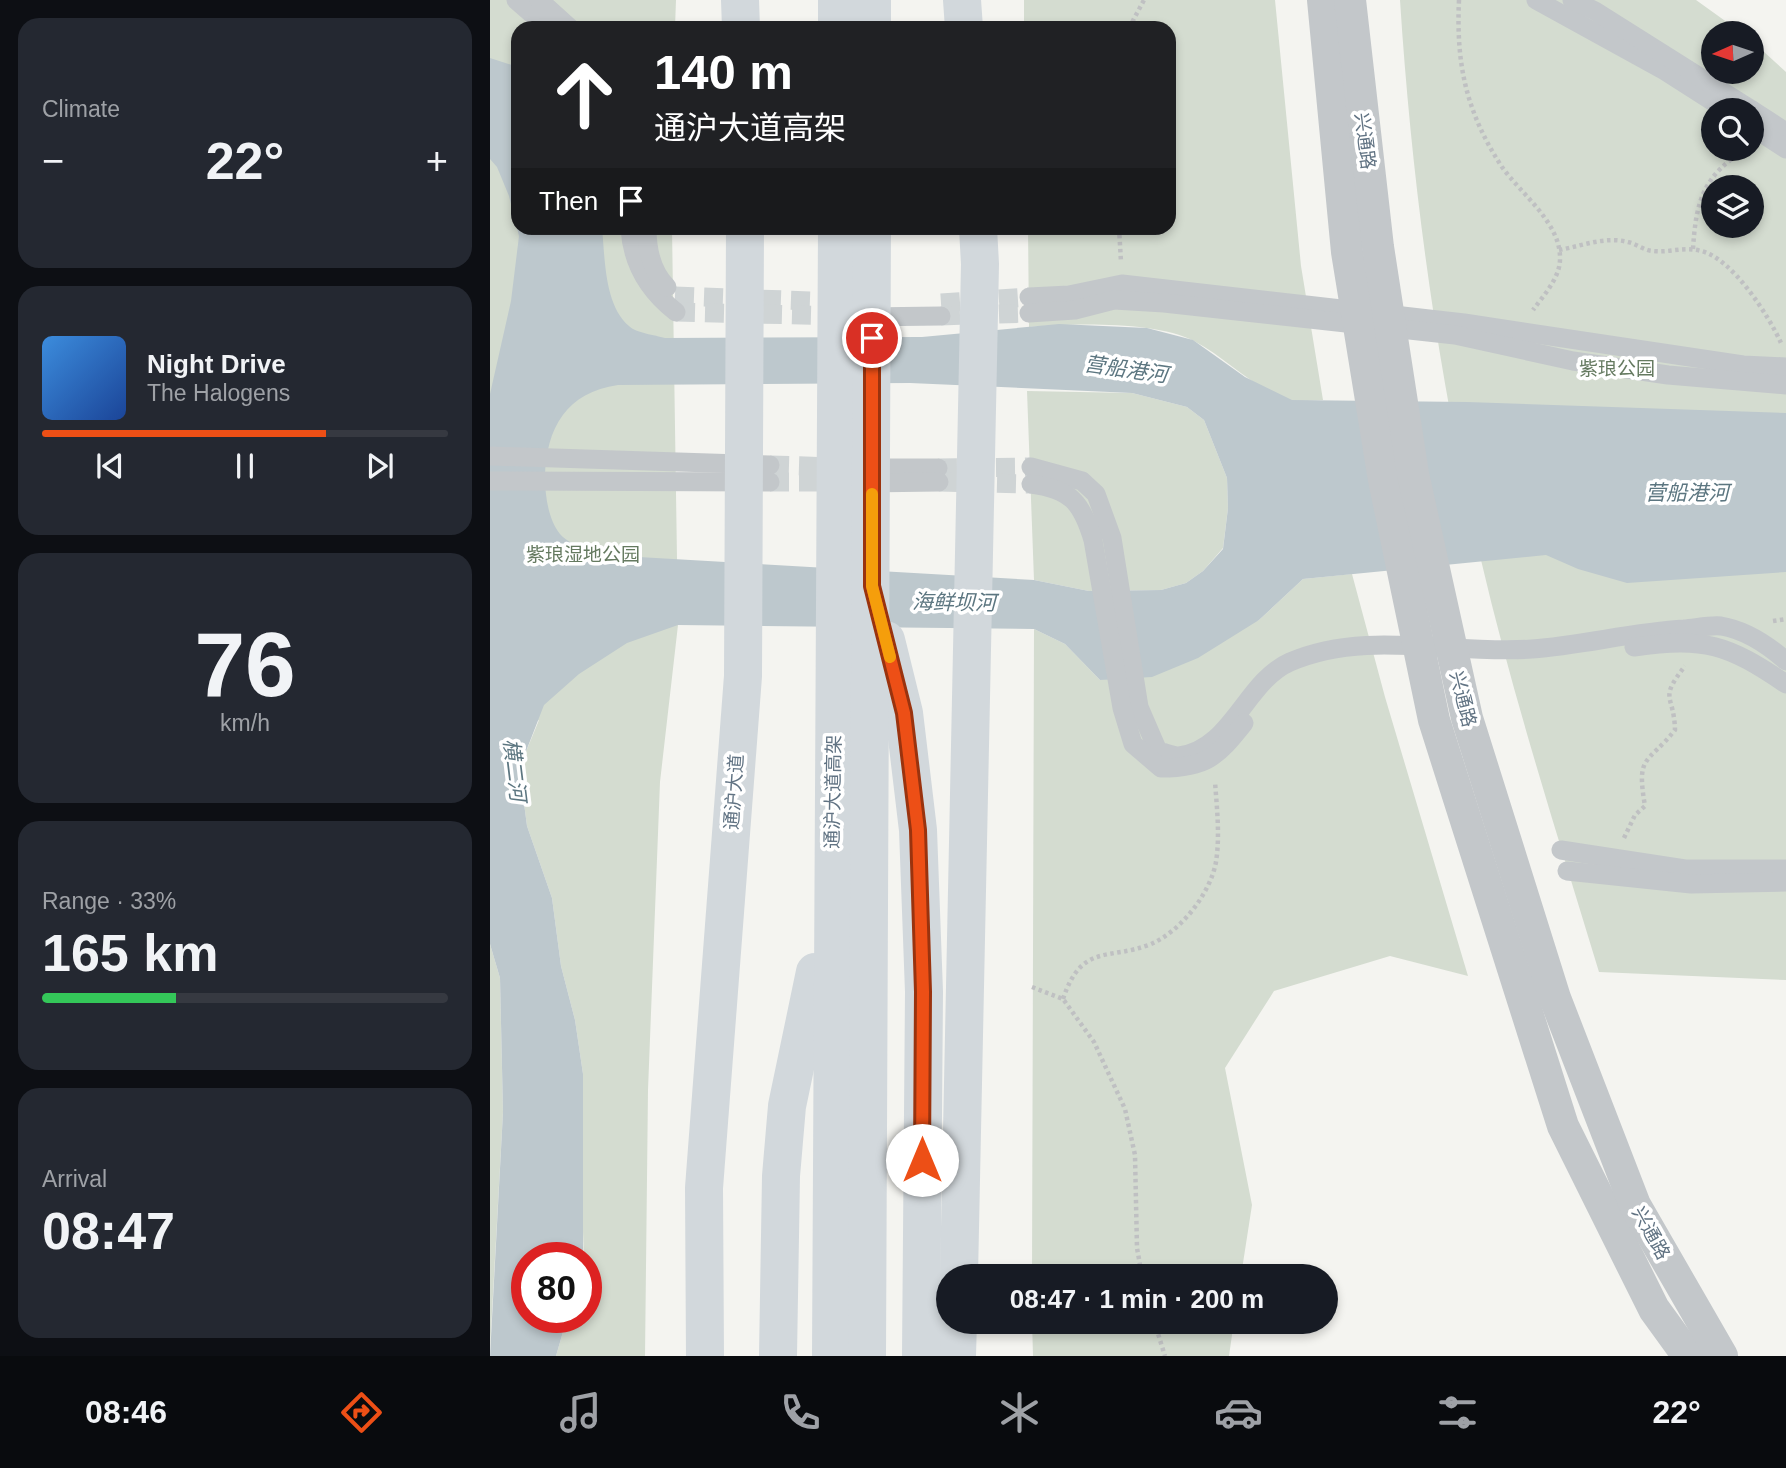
<!DOCTYPE html>
<meta charset="utf-8">
<style>
:root{--surface:#171b24;--page:#242831;--text:#f1f3f6;--muted:#9ea1a6;--line:#363941;--accent:#ed4f16}
body{margin:0;font-family:Helvetica,"Noto Sans SC",sans-serif;background:var(--page);color:var(--text);height:100vh;display:flex;flex-direction:column;font-size:26px;white-space:nowrap}
*{box-sizing:border-box;margin:0}
p{font-size:23px;color:var(--muted)}
.icon{flex:none;width:38px;height:38px;fill:none;stroke:currentColor;stroke-width:2;stroke-linecap:round;stroke-linejoin:round}
.map{position:relative;flex:1;overflow:hidden}
.sheet{display:flex;flex-direction:column;gap:18px;padding:18px;background:#0d0f14;width:490px}
.sheet>*{flex:none}
.hud{position:absolute;left:21px;top:21px;width:665px;height:214px;border-radius:21px;box-shadow:0 4px 10px #0003;background:#202124;color:#fff;overflow:hidden}
.needle{width:46px;rotate:267deg}
.tools{position:absolute;left:1211px;top:21px;display:grid;gap:14px}
.tools a{display:grid;place-items:center;width:63px;height:63px;border-radius:50%;background:var(--surface);box-shadow:0 4px 10px #0003;font-size:35px}
.speed{position:absolute;left:21px;top:1242px;display:flex;gap:14px;font-size:35px;font-weight:700;text-align:center}
.speed>*{display:grid;place-content:center;width:91px;height:91px;border-radius:50%;background:var(--surface);box-shadow:0 4px 10px #0003;line-height:1}
.speed .limit{border:10px solid #d22;background:#fff;color:#111}
.pin{position:absolute;display:grid;place-items:center;width:60px;height:60px;color:#fff;margin:-30px;border:4px solid #fff;border-radius:50%;box-shadow:0 2px 7px #0007}
.me{position:absolute;width:77px;margin:-38px;rotate:0deg;stroke-linejoin:round;filter:drop-shadow(0 0 5px #0008)}
.turn{display:flex;align-items:center;gap:24px;height:147px;padding:0 28px;font-size:32px}
.turn .icon{width:91px;height:91px;stroke-width:2.5}
.turn b{display:block;font-size:49px;line-height:60px}
.then{display:flex;align-items:center;height:66px;padding:0 28px;background:#0003;gap:14px;font-size:26px}
.big{font-size:52px;font-weight:800;line-height:1.1}
.sheet .tile{flex:1;display:flex;flex-direction:column;justify-content:center;gap:10px;min-width:0;padding:0 24px;border-radius:21px;background:var(--page)}
.sheet .dial{align-items:center;gap:0}
.dial b{font-size:91px;line-height:1}
.song{display:flex;align-items:center;gap:21px}
.cover{width:84px;height:84px;border-radius:10px;background:linear-gradient(135deg,hsl(210 70% 55%),hsl(220 70% 35%))}
.played{height:7px;border-radius:4px;background:linear-gradient(90deg,var(--accent) 70%,var(--line) 70%)}
.keys{display:flex;justify-content:space-around;direction:ltr}
.heat{display:flex;justify-content:space-between;align-items:center;font-size:38px;direction:ltr}
.charge{height:10px;border-radius:5px;background:linear-gradient(90deg,#34c759 33%,var(--line) 0)}
.trip{position:absolute;left:446px;top:1264px;width:402px;height:70px;border-radius:35px;background:var(--surface);box-shadow:0 4px 10px #0003;font-weight:800;line-height:70px;text-align:center}
.tabs{display:flex;height:112px;justify-content:space-around;align-items:center;background:#090b0e;color:var(--muted)}
.tabs .icon{width:49px;height:49px}
.tabs .selected{color:var(--accent)}
.tabs b{font-size:32px;color:var(--text)}
main{display:flex;flex:1;min-height:0}
.map>svg:first-child{display:block}
.green{fill:#d4dcd0;fill-rule:evenodd}
.water{fill:#bdc8cd;fill-rule:evenodd}
.lines{fill:none;stroke-linecap:round;stroke-linejoin:round}
.pedestrian-tunnel{stroke:#cfd4d5;stroke-width:19;stroke-dasharray:19 10;stroke-linecap:butt}
.path{stroke:#bfc0c2;stroke-width:4.5;stroke-dasharray:3.5 3.5;stroke-linecap:butt}
.pedestrian{stroke:#c3c7ca;stroke-width:19}
.tertiary{stroke:#c3c7ca;stroke-width:32}
.primary{stroke:#d2d8dc;stroke-width:38}
.trunk{stroke:#d2d8dc;stroke-width:38}
.route-casing{stroke:#9a330e;stroke-width:18}
.route{stroke:#ed4f16;stroke-width:12}
.slow{stroke:#f59e0b;stroke-width:12}
.labels{text-anchor:middle;dominant-baseline:central;stroke-width:7;stroke-linejoin:round;paint-order:stroke}
.street-label{font-size:19px;fill:#617383;stroke:#fff}
.park-label{font-size:19px;fill:#657a60;stroke:#fff}
.water-label{font-size:21px;font-style:italic;fill:#5c7680;stroke:#fff}
</style>
<main>
<section class="sheet">
<div class="tile"><p>Climate</p>
<div class="heat"><a>−</a><b class="big">22°</b><a>+</a></div>
</div>
<div class="tile">
<div class="song"><i class="cover"></i><div><b>Night Drive</b><p>The Halogens</p></div></div>
<div class="played"></div>
<div class="keys"><svg class="icon" aria-label="previous" viewBox="0 0 24 24"><path d="M18 5L8 12l10 7zM5 5v14"/></svg><svg class="icon" aria-label="pause" viewBox="0 0 24 24"><path d="M8 5v14M16 5v14"/></svg><svg class="icon" aria-label="next" viewBox="0 0 24 24"><path d="M6 5l10 7-10 7zM19 5v14"/></svg></div>
</div>
<div class="tile dial"><b>76</b><p>km/h</p></div>
<div class="tile"><p>Range · 33%</p><b class="big">165 km</b><div class="charge"></div></div>
<div class="tile"><p>Arrival</p><b class="big">08:47</b></div>
</section>
<div class="map">
<svg width="1296" height="1356" viewBox="0 0 1296 1356">
<rect width="100%" height="100%" fill="#f4f4f0"/>
<g class="green">
<polygon points="0,0 186,0 185,28 28,28 28,228 182,228 188,625 170,782 158,1090 155,1356 66,1356 77,1318 96,1318 91,1174 93,1074 85,1020 71,966 62,898 37,826 32,788 35,754 49,720 0,754"/>
<path d="M534,0H785L811,266L833,400C823,400 810,402 800,400C763,389 737,358 704,341C667,321 581,323 539,327L538,228H679V28H534Z"/>
<path d="M910,0H1206L1252,33H1223V72H1262V41L1296,72V980L1109,972C1068,837 1023,697 991,560C948,377 922,187 910,0ZM1223,110H1262V149H1223ZM1223,187H1262V226H1223Z"/>
<polygon points="537,391 642,393 697,407 714,420 737,478 738,508 733,548 713,571 696,583 671,590 599,591 544,580"/>
<polygon points="862,574 895,697 978,976 900,956 784,991 735,1068 762,1205 751,1276 542,1276 544,629 575,644 610,680 769,620 813,579"/>
<polygon points="0,944 10,978 13,1112 0,1349"/>
<polygon points="542,1321 744,1321 739,1356 543,1356"/>
</g>
<path class="water" d="M0,58L28,67V228H112C115,257 114,305 139,326C146,333 165,335 175,338L432,337L569,324L657,328L703,340L755,377L802,400L977,402L1296,413V572L1137,583L1088,569L1056,555L813,579L769,620L708,658L662,677L610,680L575,644L544,629L188,625L137,643L89,674L54,705L35,754L32,788L37,826L62,898L71,966L85,1020L93,1074V1258H37V1318H77L66,1356H0L13,1112L10,978L0,944V394L21,301L29,236L19,196L7,167L0,159ZM420,383L642,393L697,407L714,420L737,478L738,508L733,549L713,571L696,583L671,590L599,591L544,580L114,555C100,550 79,545 70,534C58,519 55,495 55,477C56,428 77,392 128,385Z"/>
<g class="lines">
<g class="pedestrian-tunnel">
<polyline points="185,296 351,302"/>
<polyline points="451,303 539,297"/>
<polyline points="186,312 348,316"/>
<polyline points="451,316 539,313"/>
<polyline points="280,465 348,467"/>
<polyline points="448,468 541,467"/>
<polyline points="280,482 348,482"/>
<polyline points="449,482 541,484"/>
</g>
<g class="path">
<path d="M969,0C966,64 976,112 1012,167C1031,194 1071,223 1070,259C1070,278 1053,296 1043,310"/>
<polyline points="639,28 654,0"/>
<polyline points="629,228 631,262"/>
<path d="M1203,249C1206,201 1213,175 1257,149"/>
<path d="M1069,250C1092,246 1115,236 1138,242C1147,244 1155,251 1163,251C1180,253 1194,246 1211,251C1242,258 1279,316 1291,343"/>
<polyline points="1283,621 1296,619"/>
<path d="M1134,838L1145,815L1155,806C1146,754 1157,765 1185,730C1184,693 1168,701 1195,666"/>
<polyline points="542,987 573,999 604,1042 635,1109 645,1155 647,1248 652,1276"/>
<path d="M573,999C592,942 619,961 661,944C691,931 720,894 726,862C730,836 727,809 725,782"/>
<polyline points="664,1321 675,1356"/>
</g>
<g class="pedestrian">
<polyline points="26,0 58,28"/>
<polyline points="49,0 80,28"/>
<polyline points="1046,0 1175,71 1236,110"/>
<polyline points="1082,0 1105,11 1262,110"/>
<polyline points="1262,110 1296,132"/>
<polyline points="1262,127 1296,149"/>
<path d="M140,228C142,263 159,291 186,312"/>
<path d="M157,228C157,249 162,272 177,287"/>
<polyline points="539,297 579,295 632,284 974,323 1253,365 1296,367"/>
<polyline points="539,313 585,310 624,300 674,303 965,335 1083,361 1178,375 1296,385"/>
<polyline points="375,317 451,316"/>
<polyline points="0,456 280,465"/>
<path d="M541,467L592,481L606,494L622,538L649,707L668,751C674,752 683,756 689,756C741,750 756,681 800,662C876,629 962,655 1042,649C1093,645 1143,632 1194,629C1206,628 1220,625 1231,626C1255,630 1279,646 1296,661"/>
<polyline points="374,468 448,468"/>
<polyline points="0,481 280,482"/>
<polyline points="376,483 449,482"/>
<path d="M541,484C581,489 592,503 603,540L632,708L643,744L671,768C716,768 727,757 754,723"/>
<path d="M1144,647C1215,637 1237,644 1296,684"/>
<polyline points="1071,850 1195,869 1296,869"/>
<polyline points="1077,871 1201,884 1296,882"/>
</g>
<g class="tertiary">
<polyline points="833,0 857,252 894,480 944,720 1073,1126 1164,1309 1198,1356"/>
<polyline points="860,0 888,247 923,474 977,718 1065,998 1145,1205 1232,1356"/>
</g>
<g class="primary">
<polyline points="250,0 251,28"/>
<polyline points="472,0 474,28"/>
<polyline points="469,1276 490,264 488,228"/>
<polyline points="215,1356 214,1188 253,676 255,228"/>
<polyline points="467,1356 468,1321"/>
</g>
<g class="trunk">
<polyline points="347,28 347,0"/>
<polyline points="382,28 382,0"/>
<polyline points="396,640 414,713 428,830 434,992 431,1356"/>
<polyline points="288,1356 291,1176 297,1106 325,972"/>
<polyline points="341,1356 347,228"/>
<polyline points="377,1356 382,228"/>
</g>
</g>
<g class="lines">
<g class="route-casing">
<polyline id="route" points="382,338 382,586 414,713 428,830 433,992 432,1160"/>
</g>
<use href="#route" class="route"/>
<polyline class="slow" points="382,494 382,586 400,657"/>
</g>
<g class="labels">
<g class="street-label">
<text transform="translate(875 141) rotate(83)">兴通路</text>
<text transform="translate(973 699) rotate(76)">兴通路</text>
<text transform="translate(244 792) rotate(-86)">通沪大道</text>
<text transform="translate(343 792) rotate(-89)">通沪大道高架</text>
<text transform="translate(1161 1233) rotate(61)">兴通路</text>
</g>
<g class="park-label">
<text x="1127" y="368">紫琅公园</text>
<text x="93" y="554">紫琅湿地公园</text>
</g>
<g class="water-label">
<text transform="translate(636 369) rotate(8)">营船港河</text>
<text x="1197" y="492">营船港河</text>
<text transform="translate(464 602) rotate(1)">海鲜坝河</text>
<text transform="translate(25 770) rotate(83)">横二河</text>
</g>
</g>
</svg>
<div class="tools">
<a><svg class="needle" viewBox="-14 -14 28 28"><path d="M0-13l5 13h-10z" fill="#e53935"/><path d="M0 13l5-13h-10z" fill="#9ea1a6"/></svg></a>
<a><svg class="icon" aria-label="search" viewBox="0 0 24 24"><circle cx="10" cy="10" r="6"/><path d="M15 15l6 6"/></svg></a>
<a><svg class="icon" aria-label="layers" viewBox="0 0 24 24"><path d="M12 4l9 5-9 5-9-5zM3 14l9 5 9-5"/></svg></a>
</div>
<div class="speed"><div class="limit">80</div></div>
<div class="pin" style="left:382px;top:338px;background:#d93025"><svg class="icon" aria-label="arrive" viewBox="0 0 24 24"><path d="M6 21V4h12l-3 4 3 4H6"/></svg></div>
<svg class="me" style="left:432px;top:1160px" viewBox="-20 -20 40 40"><circle r="19" fill="#fff"/><path d="M0-13L10 11 0 6-10 11z" fill="#ed4f16"/></svg>
<div class="trip">08:47 · 1 min · 200 m</div>
<div class="hud">
<div class="turn"><svg class="icon" aria-label="ahead" viewBox="0 0 24 24"><path d="M12 20V5M6 11l6-6 6 6"/></svg><div><b>140 m</b>通沪大道高架</div></div>
<div class="then">Then<svg class="icon" aria-label="arrive" viewBox="0 0 24 24"><path d="M6 21V4h12l-3 4 3 4H6"/></svg></div>
</div>
</div>
</main>
<nav class="tabs">
<b>08:46</b>
<svg class="icon selected" aria-label="directions" viewBox="0 0 24 24"><path d="M12 3l9 9-9 9-9-9zM9 14v-3h6M13 9l2 2-2 2"/></svg>
<svg class="icon" aria-label="music" viewBox="0 0 24 24"><path d="M9 18V5l10-2v13"/><circle cx="6" cy="18" r="3"/><circle cx="16" cy="16" r="3"/></svg>
<svg class="icon" aria-label="phone" viewBox="0 0 24 24"><path d="M5 4h4l2 5-3 2q2 4 5 5l2-3 5 2v4C11 20 4 13 5 4z"/></svg>
<svg class="icon" aria-label="climate" viewBox="0 0 24 24"><path d="M12 3v18M4 7l16 10M4 17L20 7"/></svg>
<svg class="icon" aria-label="car" viewBox="0 0 24 24"><path d="M5 17H2v-5l4-1 3-4h7l3 4 3 1v5h-3M9 17h6M6 11h13"/><circle cx="7" cy="17" r="2"/><circle cx="17" cy="17" r="2"/></svg>
<svg class="icon" aria-label="filters" viewBox="0 0 24 24"><path d="M4 7h16M4 17h16"/><circle cx="9" cy="7" r="2"/><circle cx="15" cy="17" r="2"/></svg>
<b>22°</b>
</nav>
